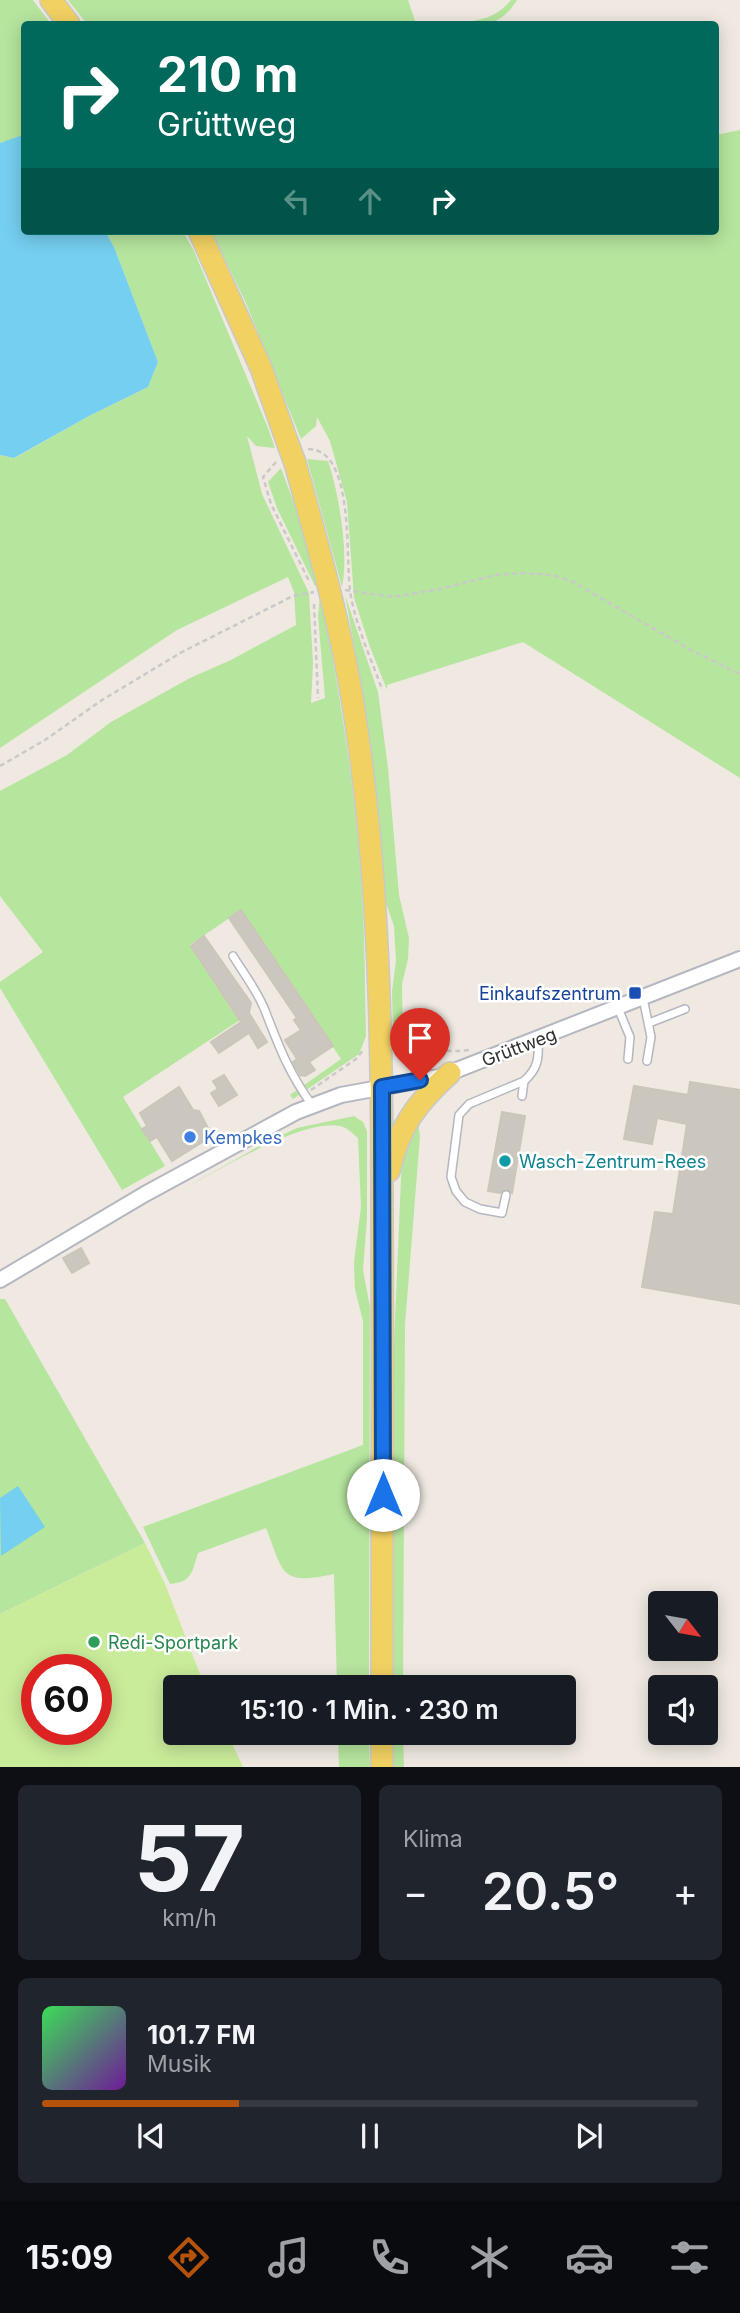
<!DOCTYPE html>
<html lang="de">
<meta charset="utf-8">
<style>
:root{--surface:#171b24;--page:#20242c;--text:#f1f3f6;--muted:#9ea1a6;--line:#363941;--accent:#b45309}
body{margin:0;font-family:Inter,sans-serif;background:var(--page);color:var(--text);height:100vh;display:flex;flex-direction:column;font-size:26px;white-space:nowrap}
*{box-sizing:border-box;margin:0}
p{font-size:23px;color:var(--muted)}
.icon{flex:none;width:38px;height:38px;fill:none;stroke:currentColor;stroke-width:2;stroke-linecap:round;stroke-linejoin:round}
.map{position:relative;height:1767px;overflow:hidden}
.panel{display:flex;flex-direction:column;gap:18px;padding:18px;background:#0d0f14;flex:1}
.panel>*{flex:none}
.top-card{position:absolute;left:21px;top:21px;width:698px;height:214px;border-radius:7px;box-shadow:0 4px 18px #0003;background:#00695c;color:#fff;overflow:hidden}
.needle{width:46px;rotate:121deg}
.tools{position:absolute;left:648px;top:1591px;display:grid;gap:14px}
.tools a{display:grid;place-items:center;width:70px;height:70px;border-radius:7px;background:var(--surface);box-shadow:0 4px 18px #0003;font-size:35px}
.speed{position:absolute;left:21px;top:1654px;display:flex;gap:14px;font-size:35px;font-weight:700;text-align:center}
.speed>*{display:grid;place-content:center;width:91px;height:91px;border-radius:50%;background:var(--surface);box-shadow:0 4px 18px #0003;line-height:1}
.speed .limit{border:10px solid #d22;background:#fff;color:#111}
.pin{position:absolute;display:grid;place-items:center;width:60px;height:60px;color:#fff;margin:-72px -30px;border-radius:50% 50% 50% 0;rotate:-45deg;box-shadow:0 0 7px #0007}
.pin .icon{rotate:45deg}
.me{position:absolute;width:77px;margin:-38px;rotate:0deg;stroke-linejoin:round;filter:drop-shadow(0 0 5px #0008)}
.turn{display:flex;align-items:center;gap:24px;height:147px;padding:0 21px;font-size:32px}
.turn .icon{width:91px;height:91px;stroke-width:2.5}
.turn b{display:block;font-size:49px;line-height:60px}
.lanes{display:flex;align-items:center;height:66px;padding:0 21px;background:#0003;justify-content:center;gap:35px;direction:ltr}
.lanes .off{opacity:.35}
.big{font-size:52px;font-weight:600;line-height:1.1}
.panel .tile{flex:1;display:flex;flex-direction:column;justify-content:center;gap:10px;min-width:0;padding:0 24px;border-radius:10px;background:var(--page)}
.panel .dial{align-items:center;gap:0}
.dial b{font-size:91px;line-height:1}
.song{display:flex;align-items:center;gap:21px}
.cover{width:84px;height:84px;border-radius:10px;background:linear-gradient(135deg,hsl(130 70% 55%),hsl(280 70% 35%))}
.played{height:7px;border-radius:4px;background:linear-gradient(90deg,var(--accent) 30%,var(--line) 30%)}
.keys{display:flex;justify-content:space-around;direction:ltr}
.heat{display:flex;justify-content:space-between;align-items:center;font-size:38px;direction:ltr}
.panel .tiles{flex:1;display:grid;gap:18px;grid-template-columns:1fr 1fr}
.tile:last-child{grid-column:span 2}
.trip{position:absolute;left:163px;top:1675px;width:413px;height:70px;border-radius:7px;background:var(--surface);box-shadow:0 4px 18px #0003;font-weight:600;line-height:70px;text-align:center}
.dock{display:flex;height:112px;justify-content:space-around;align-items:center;background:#090b0e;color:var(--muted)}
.dock .icon{width:49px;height:49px}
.dock .current{color:var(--accent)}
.dock b{font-size:32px;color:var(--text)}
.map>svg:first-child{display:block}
.green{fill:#b6e59e}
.pitch{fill:#c9ec9a;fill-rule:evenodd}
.water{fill:#75cff0}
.building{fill:#cbc7bf;stroke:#cbc5ba;stroke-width:2}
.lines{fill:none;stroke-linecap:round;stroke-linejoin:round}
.service-casing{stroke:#b4b7c1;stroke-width:10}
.minor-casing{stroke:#b4b7c1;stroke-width:18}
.primary-casing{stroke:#c9c9c9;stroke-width:24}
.path{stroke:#c9c9c9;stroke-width:2.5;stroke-dasharray:5 3.5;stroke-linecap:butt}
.service{stroke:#fff;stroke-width:7}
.minor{stroke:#fff;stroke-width:14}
.primary{stroke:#f2d163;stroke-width:21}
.primary-bridge-casing{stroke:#c9c9c9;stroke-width:24;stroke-linecap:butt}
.primary-bridge{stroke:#f2d163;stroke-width:21}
.route-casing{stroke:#114b97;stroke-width:18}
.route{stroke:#1a73e8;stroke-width:12}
.transit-dot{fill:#1a4fb4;stroke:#fff;stroke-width:2.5}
.shop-dot{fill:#3f7fe0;stroke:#fff;stroke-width:2.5}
.culture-dot{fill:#0f9aa8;stroke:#fff;stroke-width:2.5}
.leisure-dot{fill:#2e9e5b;stroke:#fff;stroke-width:2.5}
.labels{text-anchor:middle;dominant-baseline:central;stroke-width:5;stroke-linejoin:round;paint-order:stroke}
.transit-label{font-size:18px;fill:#164399;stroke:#fff;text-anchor:end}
.street-label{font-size:18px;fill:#2e2e2e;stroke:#fff}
.shop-label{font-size:18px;fill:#366cbe;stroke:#fff;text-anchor:start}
.culture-label{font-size:18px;fill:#0d838f;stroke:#fff;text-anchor:start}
.leisure-label{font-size:18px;fill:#27864d;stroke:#fff;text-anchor:start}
</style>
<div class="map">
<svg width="740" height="1767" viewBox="0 0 740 1767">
<rect width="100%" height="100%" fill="#efe9e1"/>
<g class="green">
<polygon points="0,0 33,0 51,24 24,24 24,136 0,143"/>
<polygon points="68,0 408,0 416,24 87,24"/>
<path d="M511,0H517C499,29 482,25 450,24C475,21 495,20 511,0Z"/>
<polygon points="740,130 740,778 523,642 387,685 387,690 370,647 354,598 347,502 330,441 317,417 316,426 301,439 246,303 211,231 716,231 716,135"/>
<path d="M105,231H183L194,251L268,428L275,448L256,446L247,436L262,494L309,593L313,663L311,703L325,698L318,616L320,595C342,699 358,807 363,913C365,954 365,995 366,1036L359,1054L293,1099L290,1095L341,1059L241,910L190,945L240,1020L123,1097L165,1166L122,1190L0,988V982L43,952L0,896V791L67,755L111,722L190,678L231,660L296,625L294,592L288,577L177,630L0,748V455L15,458L89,416L148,387L158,362L114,247Z"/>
<path d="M307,459L328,461C339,494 349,553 342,587Z"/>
<polygon points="281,468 299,517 317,585 315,586 277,508 268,482"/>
<polygon points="345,595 378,692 388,768 399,895 409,938 408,959 402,984 403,1044 396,1043 393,1036 392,991 396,961 394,926 386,903 373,771 362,689"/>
<polygon points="417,1115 420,1136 405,1325 403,1687 392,1687 393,1369 402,1154"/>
<path d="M354,1116L363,1122L367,1131V1218L363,1270L370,1307L369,1687H337L334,1574C279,1586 284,1573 266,1528L198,1553C192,1572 192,1582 170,1584L143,1527L363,1445V1321L355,1289L354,1262L361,1207L358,1138C353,1134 347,1127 340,1126C301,1119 222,1169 185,1188L263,1144L297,1128Z"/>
<polygon points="0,1299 5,1299 145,1543 0,1614"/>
<polygon points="338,1733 369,1733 370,1767 339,1767"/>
<polygon points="391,1733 403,1733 404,1767 392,1767"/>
</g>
<path class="pitch" d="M145,1543L165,1584L205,1687H175V1732L227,1733L243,1767H0V1614ZM37,1670H96V1729H37Z"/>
<g class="water">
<polygon points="20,136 24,136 24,231 105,231 114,247 158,362 148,387 89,416 14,458 0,455 0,143"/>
<polygon points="18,1486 45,1527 1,1556 0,1498"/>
</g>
<g class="building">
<polygon points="241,910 333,1046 309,1062 315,1070 305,1076 300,1075 296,1068 293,1062 297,1059 285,1040 301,1030 294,1020 297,1018 229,918"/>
<polygon points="204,936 251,1003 249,1013 267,1042 258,1048 249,1033 219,1053 211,1042 241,1022 191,946"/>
<polygon points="224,1075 237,1095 219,1106 211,1093 218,1089 213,1081"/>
<polygon points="690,1082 740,1090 740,1304 642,1287 655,1212 673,1214 687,1124 657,1118 652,1144 624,1139 634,1086 688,1095"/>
<polygon points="179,1087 193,1110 199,1111 212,1136 172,1161 157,1137 150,1141 142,1129 147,1126 140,1113"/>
<polygon points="502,1112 525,1116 512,1193 507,1189 500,1193 488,1191"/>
<polygon points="81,1248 89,1263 72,1273 63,1258"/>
</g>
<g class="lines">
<g class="service-casing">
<g id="service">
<path d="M233,956C244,974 259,993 266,1013C280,1049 289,1073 312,1105"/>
<polyline points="643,998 651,1037 647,1061"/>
<polyline points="618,1008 630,1037 628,1059"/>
<polyline points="649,1023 685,1009"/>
<polyline points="522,1096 524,1081"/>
<path d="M506,1195L502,1213L480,1209L465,1202L456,1191L451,1177L459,1115L469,1104L524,1081C538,1069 539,1058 538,1040"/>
</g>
</g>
<g class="minor-casing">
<polyline id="minor" points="0,1280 145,1194 296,1112 341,1095 439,1077 740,959"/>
</g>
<g class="primary-casing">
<g id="primary">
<polyline points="51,0 69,24"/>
<polyline points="199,231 261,368 288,444"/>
<path d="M295,463C318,545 341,626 354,710C379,871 382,1035 382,1198C383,1361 382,1524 382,1687"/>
<path d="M389,1171C399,1126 417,1103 450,1073"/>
<polyline points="382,1732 382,1767"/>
</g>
</g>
<g class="path">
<path d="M308,449C357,449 344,565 351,597C357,628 371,659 382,689"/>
<polyline points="276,462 263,477 271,504 309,581"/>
<polyline points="345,590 393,597 440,589 495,575 523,573 553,575 573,582 689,649 740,674"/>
<polyline points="314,604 318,698"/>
<polyline points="0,766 45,740 102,700 182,652 293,596 314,592"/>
<path d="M396,1047C420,1045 444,1054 469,1050"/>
<polyline points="311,1090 356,1059 364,1049"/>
</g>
<use href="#service" class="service"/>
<use href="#minor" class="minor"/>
<use href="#primary" class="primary"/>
<g class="primary-bridge-casing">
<polyline id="primary-bridge" points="288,444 295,463"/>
</g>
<use href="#primary-bridge" class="primary-bridge"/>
</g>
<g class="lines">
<g class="route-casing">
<polyline id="route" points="383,1495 382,1087 420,1080"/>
</g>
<use href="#route" class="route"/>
</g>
<rect class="transit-dot" x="628" y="986" width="14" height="14" rx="3.5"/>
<circle class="shop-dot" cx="190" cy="1137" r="7"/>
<circle class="culture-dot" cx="505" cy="1161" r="7"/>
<circle class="leisure-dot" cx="94" cy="1642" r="7"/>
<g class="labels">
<g class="transit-label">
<text x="621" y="993">Einkaufszentrum</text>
</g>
<g class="street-label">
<text transform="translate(519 1047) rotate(-21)">Grüttweg</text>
</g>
<g class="shop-label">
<text x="204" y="1137">Kempkes</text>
</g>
<g class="culture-label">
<text x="519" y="1161">Wasch-Zentrum-Rees</text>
</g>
<g class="leisure-label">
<text x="108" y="1642">Redi-Sportpark</text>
</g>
</g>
</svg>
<div class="tools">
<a><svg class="needle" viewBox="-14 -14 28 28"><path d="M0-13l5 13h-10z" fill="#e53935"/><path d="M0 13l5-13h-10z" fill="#9ea1a6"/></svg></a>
<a><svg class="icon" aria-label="sound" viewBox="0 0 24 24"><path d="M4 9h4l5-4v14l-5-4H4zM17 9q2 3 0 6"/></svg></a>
</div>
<div class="speed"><div class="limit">60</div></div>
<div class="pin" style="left:420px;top:1080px;background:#d93025"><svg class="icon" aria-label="arrive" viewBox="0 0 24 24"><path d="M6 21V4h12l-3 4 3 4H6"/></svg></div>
<svg class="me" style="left:383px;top:1495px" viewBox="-20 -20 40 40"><circle r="19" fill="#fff"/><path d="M0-13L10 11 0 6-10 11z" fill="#1a73e8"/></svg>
<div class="trip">15:10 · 1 Min. · 230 m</div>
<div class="top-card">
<div class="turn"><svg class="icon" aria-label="right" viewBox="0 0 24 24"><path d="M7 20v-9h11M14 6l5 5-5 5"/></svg><div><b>210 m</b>Grüttweg</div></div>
<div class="lanes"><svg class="icon off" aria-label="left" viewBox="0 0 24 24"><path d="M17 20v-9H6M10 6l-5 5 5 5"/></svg><svg class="icon off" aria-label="ahead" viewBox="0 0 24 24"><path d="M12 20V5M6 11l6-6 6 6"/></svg><svg class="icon" aria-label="right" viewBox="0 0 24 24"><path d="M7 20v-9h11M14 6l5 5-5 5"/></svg></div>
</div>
</div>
<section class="panel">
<div class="tiles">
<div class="tile dial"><b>57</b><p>km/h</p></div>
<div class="tile"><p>Klima</p>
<div class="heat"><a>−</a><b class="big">20.5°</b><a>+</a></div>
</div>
<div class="tile">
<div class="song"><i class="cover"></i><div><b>101.7 FM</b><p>Musik</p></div></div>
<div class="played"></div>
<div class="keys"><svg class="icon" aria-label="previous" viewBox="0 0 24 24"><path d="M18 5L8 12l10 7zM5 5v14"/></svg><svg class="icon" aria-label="pause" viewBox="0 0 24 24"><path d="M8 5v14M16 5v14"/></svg><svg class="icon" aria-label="next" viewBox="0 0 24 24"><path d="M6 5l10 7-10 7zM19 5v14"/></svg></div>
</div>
</div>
</section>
<nav class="dock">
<b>15:09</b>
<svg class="icon current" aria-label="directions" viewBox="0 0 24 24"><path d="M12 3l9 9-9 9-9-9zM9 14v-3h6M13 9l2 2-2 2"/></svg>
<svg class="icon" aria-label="music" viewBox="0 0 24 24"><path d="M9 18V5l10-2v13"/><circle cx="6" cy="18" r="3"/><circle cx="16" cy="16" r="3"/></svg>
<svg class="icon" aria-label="phone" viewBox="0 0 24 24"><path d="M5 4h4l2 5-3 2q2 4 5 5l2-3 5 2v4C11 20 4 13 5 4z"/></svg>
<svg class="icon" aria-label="climate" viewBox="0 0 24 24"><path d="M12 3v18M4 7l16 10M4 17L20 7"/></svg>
<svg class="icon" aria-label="car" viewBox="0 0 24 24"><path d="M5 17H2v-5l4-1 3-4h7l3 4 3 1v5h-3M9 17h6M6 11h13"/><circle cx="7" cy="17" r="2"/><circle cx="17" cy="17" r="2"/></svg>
<svg class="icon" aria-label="filters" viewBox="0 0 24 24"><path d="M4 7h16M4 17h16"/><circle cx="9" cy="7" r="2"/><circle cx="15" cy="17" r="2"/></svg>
</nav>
